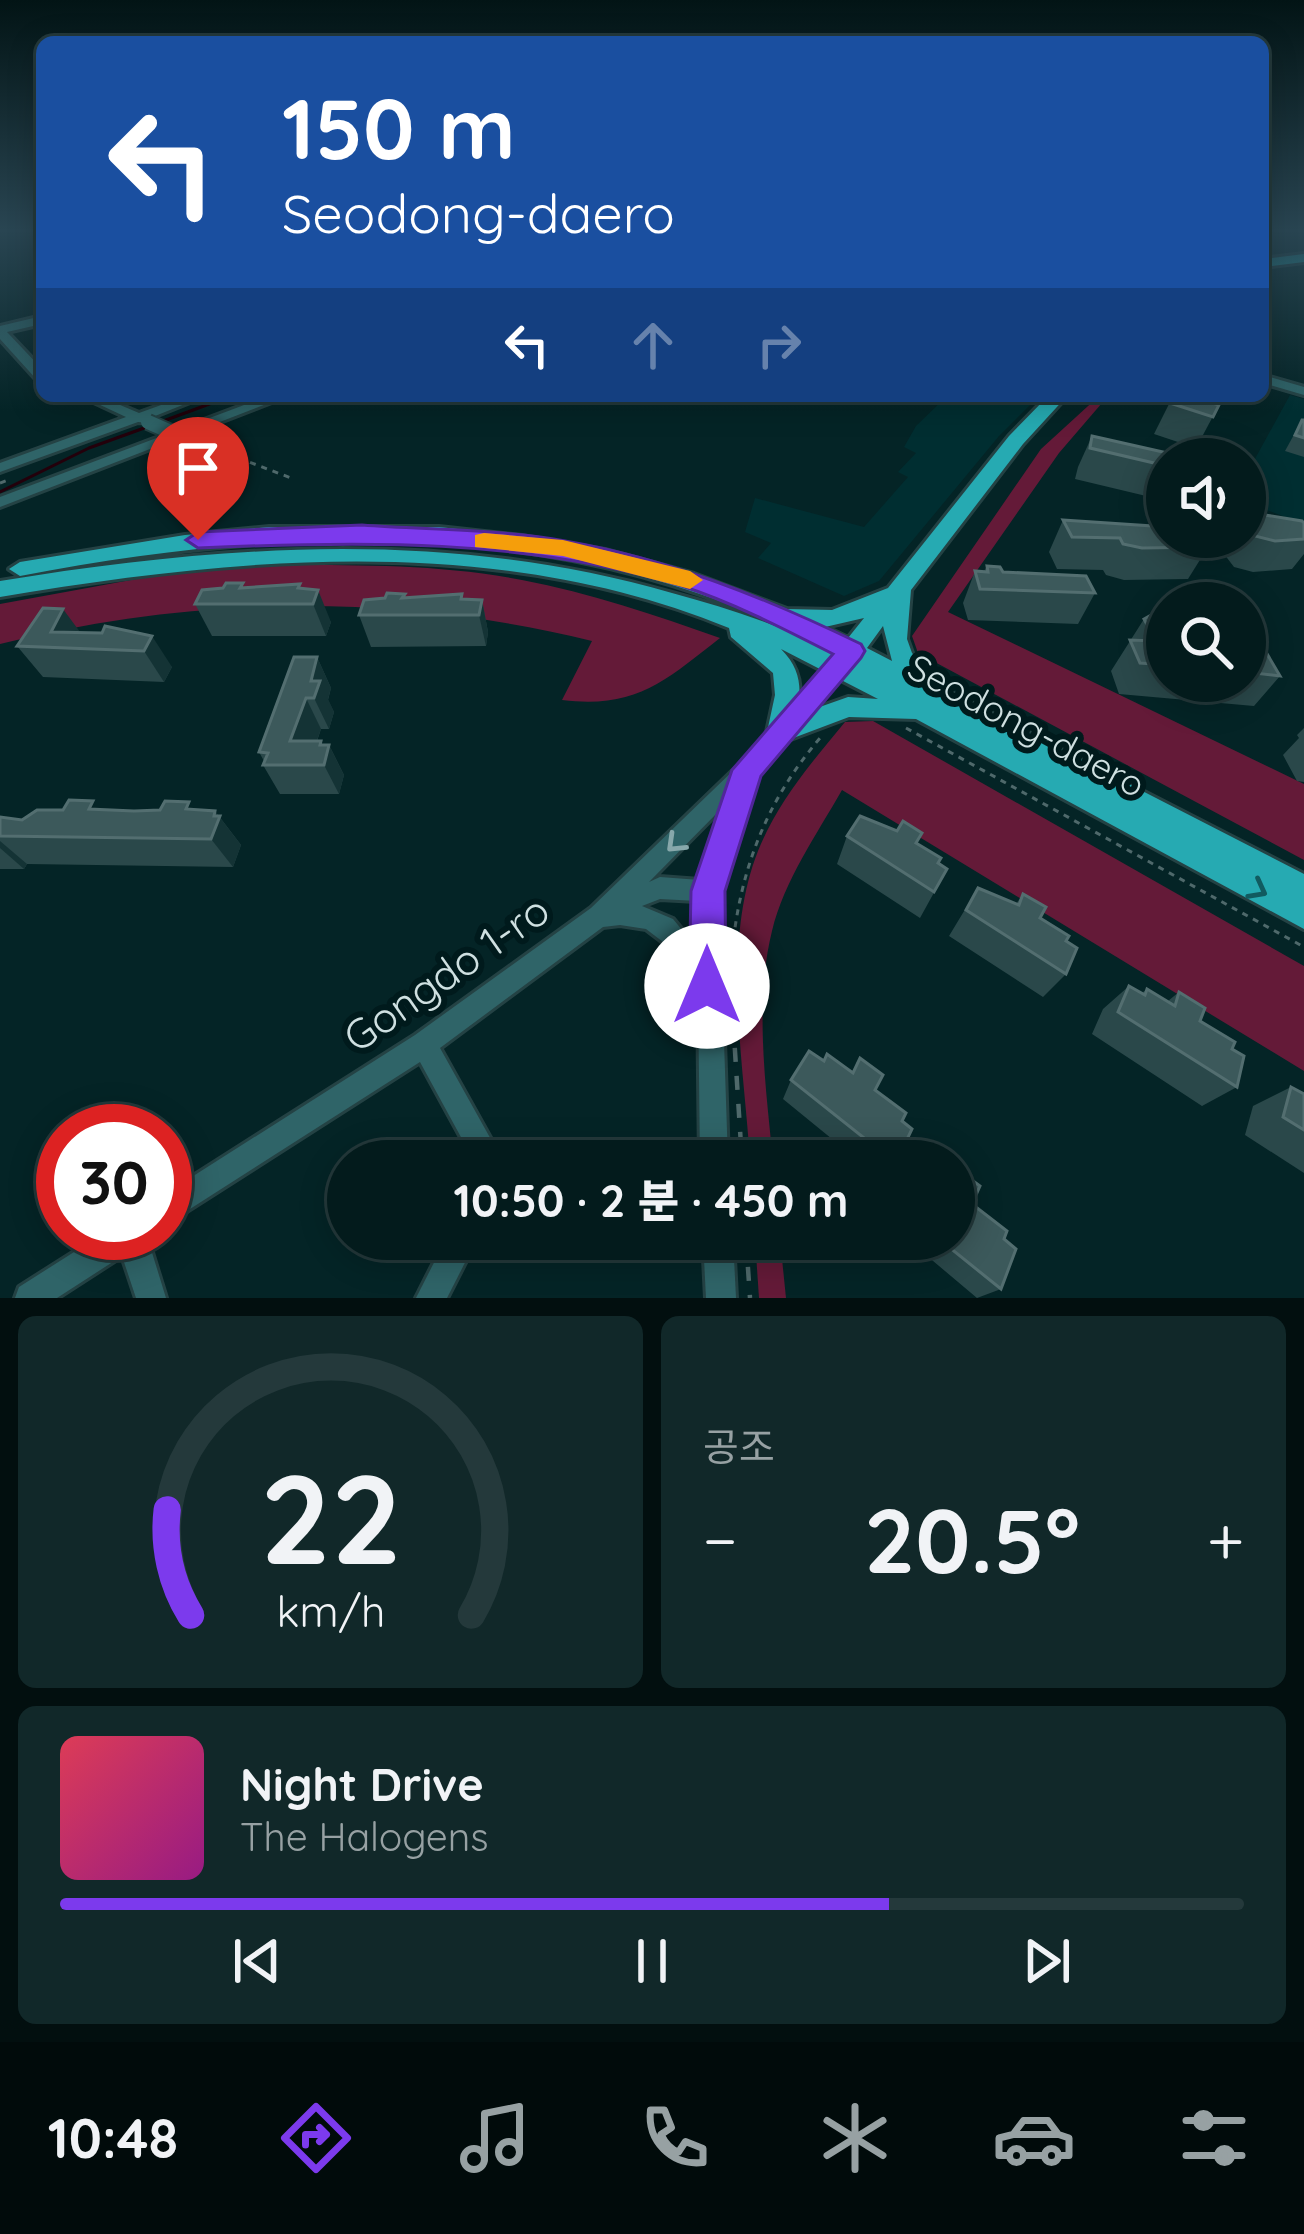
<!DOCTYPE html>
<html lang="ko">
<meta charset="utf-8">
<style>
:root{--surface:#031b1c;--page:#112829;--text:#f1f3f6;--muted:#97a1a3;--line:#24393b;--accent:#7c3aed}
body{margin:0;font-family:Quicksand,"Noto Sans KR",sans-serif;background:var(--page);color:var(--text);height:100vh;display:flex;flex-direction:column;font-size:45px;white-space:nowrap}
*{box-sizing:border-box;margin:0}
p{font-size:39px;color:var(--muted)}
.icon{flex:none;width:66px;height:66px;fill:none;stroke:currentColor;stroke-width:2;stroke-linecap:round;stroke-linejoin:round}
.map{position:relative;height:1298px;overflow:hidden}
.panel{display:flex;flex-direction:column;gap:18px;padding:18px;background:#020f0f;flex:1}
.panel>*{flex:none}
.guide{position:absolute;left:36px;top:36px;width:1233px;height:366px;border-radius:18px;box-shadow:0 6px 30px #0003,0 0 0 3px var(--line);background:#1a4fa0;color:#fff;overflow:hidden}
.buttons{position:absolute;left:1146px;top:438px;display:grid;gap:24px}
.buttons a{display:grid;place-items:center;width:120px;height:120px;border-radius:50%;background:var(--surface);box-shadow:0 6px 30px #0003,0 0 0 3px var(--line);font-size:60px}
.speed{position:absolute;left:36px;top:1104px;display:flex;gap:24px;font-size:60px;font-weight:700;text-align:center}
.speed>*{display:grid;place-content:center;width:156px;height:156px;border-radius:50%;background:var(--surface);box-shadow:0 6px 30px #0003,0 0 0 3px var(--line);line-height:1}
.speed .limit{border:18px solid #d22;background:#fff;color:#111}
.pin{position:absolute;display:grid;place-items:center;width:102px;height:102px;color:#fff;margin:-123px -51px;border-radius:50% 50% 50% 0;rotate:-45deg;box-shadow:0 0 12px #0007}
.pin .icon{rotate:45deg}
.me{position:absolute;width:132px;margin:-66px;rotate:0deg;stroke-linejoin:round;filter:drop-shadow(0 0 9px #0008)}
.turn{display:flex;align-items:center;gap:42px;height:252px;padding:0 48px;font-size:54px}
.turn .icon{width:156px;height:156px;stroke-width:2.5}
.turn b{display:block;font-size:84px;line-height:102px}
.lanes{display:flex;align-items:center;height:114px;padding:0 48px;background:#0003;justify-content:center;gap:60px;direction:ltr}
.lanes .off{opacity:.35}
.big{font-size:90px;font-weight:800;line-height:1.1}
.panel .widget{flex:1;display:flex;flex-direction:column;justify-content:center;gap:18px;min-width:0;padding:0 42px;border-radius:18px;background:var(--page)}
.panel .dial{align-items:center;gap:0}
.dial svg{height:312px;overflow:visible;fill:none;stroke:var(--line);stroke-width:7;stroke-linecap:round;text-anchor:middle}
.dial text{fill:var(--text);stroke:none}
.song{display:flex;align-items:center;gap:36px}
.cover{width:144px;height:144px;border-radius:18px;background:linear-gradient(135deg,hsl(350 70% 55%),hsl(310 70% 35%))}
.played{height:12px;border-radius:6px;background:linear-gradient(90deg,var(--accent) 70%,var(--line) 70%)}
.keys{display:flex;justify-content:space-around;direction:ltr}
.heat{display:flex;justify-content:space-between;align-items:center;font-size:66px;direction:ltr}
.panel .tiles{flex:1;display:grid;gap:18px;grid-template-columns:1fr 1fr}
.widget:last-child{grid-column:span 2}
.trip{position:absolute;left:327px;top:1140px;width:648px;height:120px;border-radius:60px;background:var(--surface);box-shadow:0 6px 30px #0003,0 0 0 3px var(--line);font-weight:800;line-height:120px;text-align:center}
.dock{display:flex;height:192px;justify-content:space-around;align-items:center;background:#010b0b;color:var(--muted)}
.dock .icon{width:84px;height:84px}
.dock .current{color:var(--accent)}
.dock b{font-size:54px;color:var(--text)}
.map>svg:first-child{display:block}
.built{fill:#002e31}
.green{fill:#641a38}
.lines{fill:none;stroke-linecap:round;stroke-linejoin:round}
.stream{stroke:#23000b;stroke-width:3}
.minor-casing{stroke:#244244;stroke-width:6}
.major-casing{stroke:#244244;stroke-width:6}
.path-far1{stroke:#4f696b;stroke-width:3;stroke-dasharray:6 6;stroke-linecap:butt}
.path{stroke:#4f696b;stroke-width:4.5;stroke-dasharray:14 14;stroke-linecap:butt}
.minor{fill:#2f6468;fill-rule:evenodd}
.major{fill:#26aab2;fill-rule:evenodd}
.minor-bridge-casing{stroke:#244244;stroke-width:18;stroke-linecap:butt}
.minor-bridge{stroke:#2f6468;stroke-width:14}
.wall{fill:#2a484a}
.shaded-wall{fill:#143335}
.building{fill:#3c595b;stroke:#536e70;stroke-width:3}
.oneway{stroke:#87a8ab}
.oneway2{stroke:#115b60}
.route{fill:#7c3aed;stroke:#51269a;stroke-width:3}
.slow{fill:#f59e0b}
.labels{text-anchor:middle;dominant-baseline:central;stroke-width:12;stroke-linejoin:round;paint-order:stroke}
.street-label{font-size:36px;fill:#cfe0e1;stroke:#001a1c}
.near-street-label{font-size:42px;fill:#cfe0e1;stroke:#001a1c}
</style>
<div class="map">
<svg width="1304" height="1298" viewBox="0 0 1304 1298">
<rect width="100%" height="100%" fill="#042426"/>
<g class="built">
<polygon points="1290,395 1304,399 1304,524 1245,502 1245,477"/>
<polygon points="947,396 1039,396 999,436 879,581 844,596 758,558 771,543 745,532 755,498 864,527 908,477 898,472 916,453 904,447 916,426"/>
</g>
<g class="green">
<polygon points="1099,396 1108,396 1059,453 948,612 1304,784 1304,860 918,653 912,636 1041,449"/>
<path d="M289,565C367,565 446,565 522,580C590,593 655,615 720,638C665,681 636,709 562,700L592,641C396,593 196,595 0,644V604L169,573Z"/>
<path d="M873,721L1304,966V1071L842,790C817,834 784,881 772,931C754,1003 766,1088 773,1161H750C744,1063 721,945 758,851C778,801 812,762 845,722Z"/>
<polygon points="755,1239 780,1239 786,1298 759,1298"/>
</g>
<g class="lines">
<g class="stream">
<polyline points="158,423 231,396"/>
<polyline points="0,492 89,448 147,427"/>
</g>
<g class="minor-casing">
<g id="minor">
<polygon points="33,230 42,230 42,236"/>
<polygon points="42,316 42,324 7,332 42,369 42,381 37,380 0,339 0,326"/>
<polygon points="1263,375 1304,387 1304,395 1263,383"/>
<polygon points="81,396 99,396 139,413 186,396 205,396 150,418 149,423 138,422 0,472 0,463 126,417"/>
<polygon points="268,396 287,396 0,507 0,497"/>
<path d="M839,659L845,661L848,666L845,671L757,773L719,891L728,1161H700L698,991L667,945L646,929L620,925L603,927L440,1048L503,1161H474L420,1062L165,1225V1194L415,1035L591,908L741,763L833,661ZM726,804L700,880L660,877L649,882ZM660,899L697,901V948L673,919L642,906Z"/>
<polygon points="104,1233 146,1233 166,1298 136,1298 122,1256 57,1298 15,1298 19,1287"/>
<polygon points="446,1239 477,1239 447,1298 416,1298"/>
<polygon points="703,1239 733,1239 736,1298 706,1298"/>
</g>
</g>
<g class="major-casing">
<g id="major">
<polygon points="1304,254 1304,262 1263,267 1263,259"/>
<path d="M1048,396H1067L1023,444L911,590L907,639L912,653L929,671L930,682L1304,874V929L916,719L849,717L780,743L771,739L767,732L775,695L773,673L731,637L729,628C498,533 240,556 0,597V581C226,544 450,529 672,593C728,608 785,627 836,653C577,515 301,522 20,576L9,569L20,562L185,535L269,527H439L522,536L605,550L694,574L787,609L832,610L888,588L1009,436ZM864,618L848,638L825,627ZM883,626L892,661L867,648ZM781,649L878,699L848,697L797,715C802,688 801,669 781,649Z"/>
</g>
</g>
<g class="path-far1">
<polyline points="194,441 291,478"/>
<polyline points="0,483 11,479"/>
<polyline points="906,728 1304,947"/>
<path d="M731,963C738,876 763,805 820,738"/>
</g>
<g class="path">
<polyline points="733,1020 742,1161"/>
<polyline points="746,1239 750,1298"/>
</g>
<use href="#minor" class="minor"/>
<use href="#major" class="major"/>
<g class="minor-bridge-casing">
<polyline id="minor-bridge" points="148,422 173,433"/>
</g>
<use href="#minor-bridge" class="minor-bridge"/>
</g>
<g class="wall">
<polygon points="1173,396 1219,405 1196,448 1154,434"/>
<polygon points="1302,420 1304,420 1304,457 1285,451"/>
<polygon points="1092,436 1167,459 1167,501 1075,479 1078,467"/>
<polygon points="1245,504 1265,515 1304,523 1304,554 1292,569 1253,572 1234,567 1211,537 1245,537"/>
<polygon points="1063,520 1208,547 1188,579 1124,580 1106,575 1103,570 1057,569 1049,552"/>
<polygon points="987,566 1003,572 1095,593 1078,624 968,620 963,603 975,571 984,571"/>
<polygon points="245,587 302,589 331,622 326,636 212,636 195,604"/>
<polygon points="385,598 482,600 488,632 486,646 371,647 359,615"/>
<polygon points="1144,619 1167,636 1167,681 1245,681 1245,652 1280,676 1254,706 1119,694 1111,671"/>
<polygon points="105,626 172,667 164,682 43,677 17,646 80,632 102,633"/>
<polygon points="317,657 331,688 328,700 334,712 329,729 321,729 317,741 323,745 329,745 344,775 339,794 280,794 263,765 264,761 259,752"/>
<polygon points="1304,728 1304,782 1297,781 1283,755 1299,738 1297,735"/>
<polygon points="195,810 215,811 241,845 233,867 27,864 24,869 0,869 0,817 22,820 134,811"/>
<polygon points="897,831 922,833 917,843 938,863 947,869 920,918 837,864 847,836"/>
<polygon points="978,888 1016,904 1023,894 1040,918 1066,941 1066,974 1043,997 949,936"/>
<polygon points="1129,986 1142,993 1147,989 1168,1001 1179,992 1200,1021 1232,1049 1237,1087 1202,1106 1092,1034 1103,1009"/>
<polygon points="860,1058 875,1090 902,1121 902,1150 917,1161 859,1161 783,1099 791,1080 824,1061 852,1072"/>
<polygon points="1291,1087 1304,1094 1304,1173 1245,1135 1253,1106"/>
<polygon points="972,1204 1004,1239 1001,1289 977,1298 907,1239 954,1239"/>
</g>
<g class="shaded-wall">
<polygon points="318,590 331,622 326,636 313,604"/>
<polygon points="482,600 488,632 486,646 479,615"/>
<polygon points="63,609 86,640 51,632"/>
<polygon points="152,636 172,667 164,682 144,651"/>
<polygon points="317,657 331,688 328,699 334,712 329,729 314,698 311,681"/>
<polygon points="306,698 321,729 308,765 290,741"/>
<polygon points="321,741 327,754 329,745 344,775 339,794 324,765"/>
<polygon points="215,811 241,845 233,867 211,839"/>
<polygon points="0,841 27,864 24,869 0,848"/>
</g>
<g class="building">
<polygon points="1173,396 1190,396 1219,405 1213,417 1170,403"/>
<polygon points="1302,420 1304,420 1304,438 1295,435"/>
<polygon points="1092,436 1194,459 1167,459 1167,466 1090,448"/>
<polygon points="1245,504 1257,504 1265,515 1302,521 1304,523 1304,539 1275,541 1255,536 1245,523"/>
<polygon points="1063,520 1167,527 1167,537 1202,537 1208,547 1142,548 1123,544 1120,538 1072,537"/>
<polygon points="987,566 1000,567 1003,572 1086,576 1095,593 980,589 975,571 988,572"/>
<polygon points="226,583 243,583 240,588 300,584 298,588 318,590 313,604 195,604 202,590 223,588"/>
<polygon points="387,593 405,594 402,598 462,594 461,599 482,600 479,615 359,615 364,600 385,598"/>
<polygon points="43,608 63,609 51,632 102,633 105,626 152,636 144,651 17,646"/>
<polygon points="1153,614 1167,636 1167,665 1140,663 1130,640 1156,641 1144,619"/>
<polygon points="1245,652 1266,652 1280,676 1245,672"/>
<polygon points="294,657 317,657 311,681 320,681 314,698 306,698 290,741 321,741 320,745 329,745 324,765 263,765 268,753 259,752"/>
<polygon points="69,800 93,801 89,809 134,811 160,810 165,801 189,802 186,809 215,811 214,816 220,816 211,839 0,836 0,817 22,820 37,810 63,810"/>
<polygon points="860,816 897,831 903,821 922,833 916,843 941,858 938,863 947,869 934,892 847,836"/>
<polygon points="978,888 1019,905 1023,894 1046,907 1040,918 1069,936 1066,941 1077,948 1066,974 966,910"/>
<polygon points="1129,986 1145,995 1147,989 1175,1006 1179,992 1205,1008 1200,1021 1235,1042 1232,1049 1244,1056 1237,1087 1118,1012"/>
<polygon points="809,1051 824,1061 827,1054 853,1073 860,1058 883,1075 875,1090 906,1113 902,1121 912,1129 902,1150 917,1161 893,1161 791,1080"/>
<polygon points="1291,1087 1304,1094 1304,1130 1283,1117"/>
<polygon points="954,1167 980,1186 972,1204 1007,1231 1004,1239 1016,1249 1001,1289 939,1239 954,1239"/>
</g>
<defs><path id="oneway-chevron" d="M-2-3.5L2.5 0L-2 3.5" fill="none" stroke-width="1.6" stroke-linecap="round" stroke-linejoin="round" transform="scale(3)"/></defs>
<use class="oneway" href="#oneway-chevron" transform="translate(675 844) rotate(136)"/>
<use class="oneway2" href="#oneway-chevron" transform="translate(1258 890) rotate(28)"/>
<linearGradient id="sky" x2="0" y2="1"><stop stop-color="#021415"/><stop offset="0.56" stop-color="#294552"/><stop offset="1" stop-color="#294552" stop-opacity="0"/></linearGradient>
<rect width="1304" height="411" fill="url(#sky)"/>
<path class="route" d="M362,525C429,530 499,529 565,541C670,559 766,598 861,644L865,651L861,658L761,776L725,891L726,986L721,999L707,1004L694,999L689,986L691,891L732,770L833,654C784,629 734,603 682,586C525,538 360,541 198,548L186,540L198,532Z"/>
<polygon class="slow" points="484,533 563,540 690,571 703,580 690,589 563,556 475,547 475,535"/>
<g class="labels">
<g class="street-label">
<text transform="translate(1027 725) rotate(28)">Seodong-daero</text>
</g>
<g class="near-street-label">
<text transform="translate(446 973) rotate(-35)">Gongdo 1-ro</text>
</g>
</g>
</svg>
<div class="buttons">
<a><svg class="icon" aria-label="sound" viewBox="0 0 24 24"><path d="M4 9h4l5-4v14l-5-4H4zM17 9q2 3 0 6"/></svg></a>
<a><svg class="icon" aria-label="search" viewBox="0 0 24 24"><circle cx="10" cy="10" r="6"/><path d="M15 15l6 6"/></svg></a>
</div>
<div class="speed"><div class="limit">30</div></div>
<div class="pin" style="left:198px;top:540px;background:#d93025"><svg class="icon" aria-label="arrive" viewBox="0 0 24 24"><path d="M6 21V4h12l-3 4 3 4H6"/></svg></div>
<svg class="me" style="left:707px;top:986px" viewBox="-20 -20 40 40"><circle r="19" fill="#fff"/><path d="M0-13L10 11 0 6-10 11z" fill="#7c3aed"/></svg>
<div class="trip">10:50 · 2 분 · 450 m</div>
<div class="guide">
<div class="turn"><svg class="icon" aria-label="left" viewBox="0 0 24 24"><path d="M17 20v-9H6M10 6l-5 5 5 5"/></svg><div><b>150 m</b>Seodong-daero</div></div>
<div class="lanes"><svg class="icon" aria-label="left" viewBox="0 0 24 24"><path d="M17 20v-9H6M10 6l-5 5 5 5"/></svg><svg class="icon off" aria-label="ahead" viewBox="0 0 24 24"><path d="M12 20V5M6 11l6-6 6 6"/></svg><svg class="icon off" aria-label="right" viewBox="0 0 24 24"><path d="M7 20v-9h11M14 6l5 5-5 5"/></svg></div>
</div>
</div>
<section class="panel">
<div class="tiles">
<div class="widget dial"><svg viewBox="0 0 100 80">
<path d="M14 69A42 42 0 1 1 86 69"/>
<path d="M14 69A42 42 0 0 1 8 42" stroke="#7c3aed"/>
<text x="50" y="56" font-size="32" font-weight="700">22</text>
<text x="50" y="72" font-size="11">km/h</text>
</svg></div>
<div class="widget"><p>공조</p>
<div class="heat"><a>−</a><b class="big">20.5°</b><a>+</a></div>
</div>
<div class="widget">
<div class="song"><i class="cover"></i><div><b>Night Drive</b><p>The Halogens</p></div></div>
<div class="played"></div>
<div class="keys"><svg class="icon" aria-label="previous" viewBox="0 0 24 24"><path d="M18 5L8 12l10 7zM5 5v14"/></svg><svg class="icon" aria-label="pause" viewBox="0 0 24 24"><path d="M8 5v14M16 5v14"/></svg><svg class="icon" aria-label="next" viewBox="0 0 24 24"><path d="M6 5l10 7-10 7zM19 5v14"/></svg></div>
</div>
</div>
</section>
<nav class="dock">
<b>10:48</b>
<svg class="icon current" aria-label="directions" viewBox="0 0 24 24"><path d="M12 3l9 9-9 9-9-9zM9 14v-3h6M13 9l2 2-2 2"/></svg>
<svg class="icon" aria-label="music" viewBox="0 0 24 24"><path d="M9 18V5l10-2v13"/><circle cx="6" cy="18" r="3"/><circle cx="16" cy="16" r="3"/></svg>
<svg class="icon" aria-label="phone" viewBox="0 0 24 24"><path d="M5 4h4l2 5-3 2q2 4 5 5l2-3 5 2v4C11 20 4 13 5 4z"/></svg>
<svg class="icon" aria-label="climate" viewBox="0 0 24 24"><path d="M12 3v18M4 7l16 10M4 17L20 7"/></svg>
<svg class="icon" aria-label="car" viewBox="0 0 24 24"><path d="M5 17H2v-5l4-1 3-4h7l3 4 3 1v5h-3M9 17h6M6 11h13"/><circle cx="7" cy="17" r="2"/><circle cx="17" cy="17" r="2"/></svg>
<svg class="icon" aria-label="filters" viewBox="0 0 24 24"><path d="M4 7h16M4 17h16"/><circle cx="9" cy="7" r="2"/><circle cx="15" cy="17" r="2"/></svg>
</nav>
